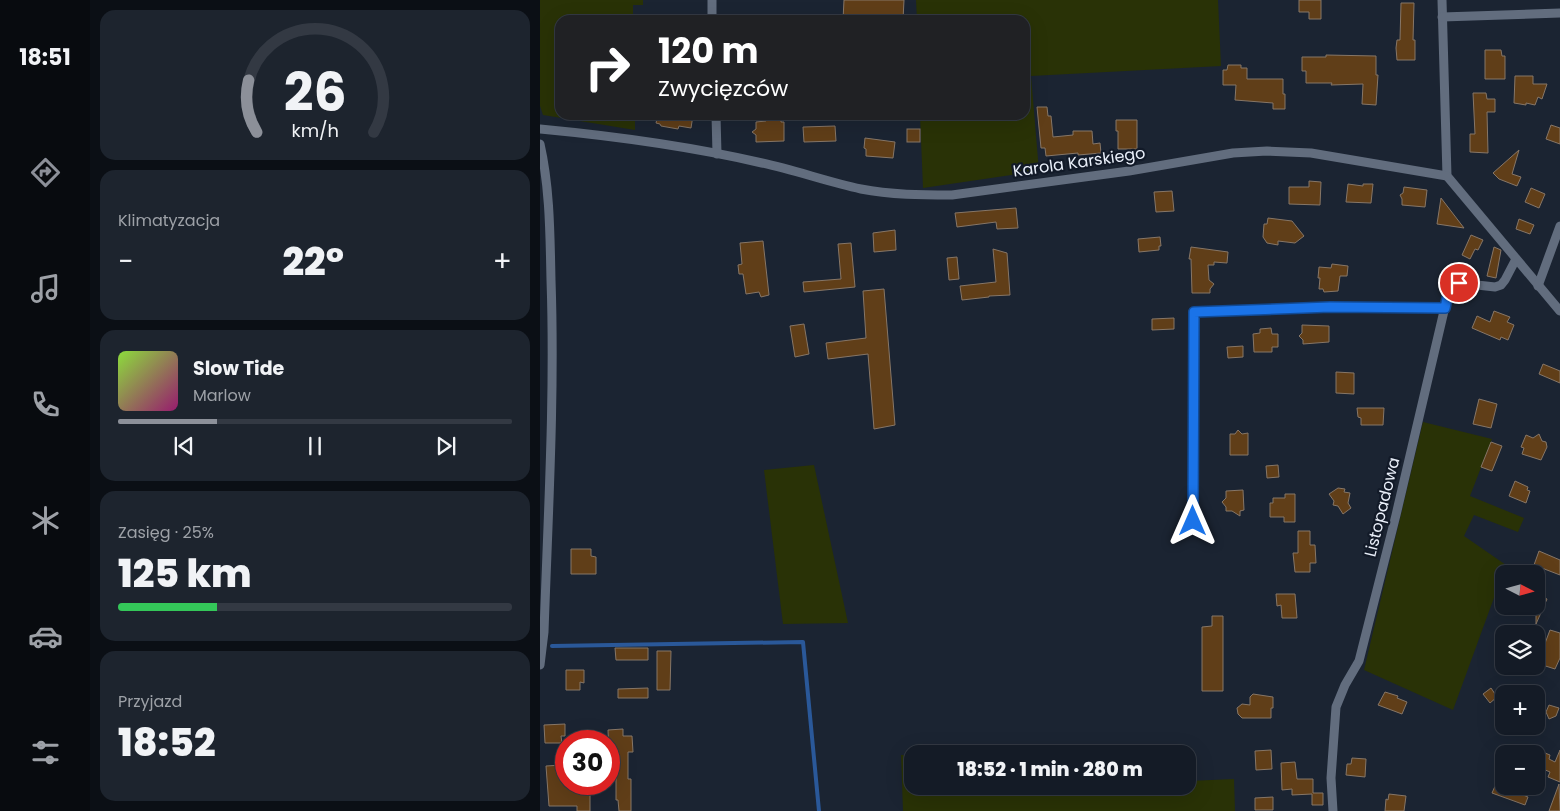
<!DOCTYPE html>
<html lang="pl">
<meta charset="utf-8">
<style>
:root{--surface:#141b26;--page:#1d242e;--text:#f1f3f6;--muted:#9da1a7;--line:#333943;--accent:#8c9099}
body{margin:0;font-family:Poppins,sans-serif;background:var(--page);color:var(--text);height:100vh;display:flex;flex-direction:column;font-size:19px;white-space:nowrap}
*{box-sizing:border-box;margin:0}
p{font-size:16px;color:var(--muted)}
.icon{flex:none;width:28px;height:28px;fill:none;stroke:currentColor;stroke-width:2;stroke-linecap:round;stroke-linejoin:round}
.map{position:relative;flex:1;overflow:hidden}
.side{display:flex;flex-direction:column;gap:10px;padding:10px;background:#0b0f15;width:450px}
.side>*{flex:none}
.guide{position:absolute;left:15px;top:15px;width:475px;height:105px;border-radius:15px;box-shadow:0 5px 20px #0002,0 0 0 1px var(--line);background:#202124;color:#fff;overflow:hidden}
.needle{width:32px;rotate:96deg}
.fabs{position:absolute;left:955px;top:565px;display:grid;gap:10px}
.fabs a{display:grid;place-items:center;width:50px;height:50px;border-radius:10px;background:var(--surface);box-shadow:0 5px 20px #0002,0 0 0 1px var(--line);font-size:25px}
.speed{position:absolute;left:15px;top:730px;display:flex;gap:10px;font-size:25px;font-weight:700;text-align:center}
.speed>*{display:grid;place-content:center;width:65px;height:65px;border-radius:50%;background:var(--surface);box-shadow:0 5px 20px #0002,0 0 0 1px var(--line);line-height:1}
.speed .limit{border:8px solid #d22;background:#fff;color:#111}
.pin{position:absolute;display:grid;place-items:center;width:42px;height:42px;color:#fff;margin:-21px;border:2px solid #fff;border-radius:50%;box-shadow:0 1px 5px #0007}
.me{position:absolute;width:55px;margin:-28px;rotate:0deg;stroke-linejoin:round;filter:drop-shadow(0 0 4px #0008)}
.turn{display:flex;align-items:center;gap:18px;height:105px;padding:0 20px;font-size:22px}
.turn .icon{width:65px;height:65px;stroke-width:2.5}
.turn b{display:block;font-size:35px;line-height:42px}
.big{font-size:38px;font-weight:800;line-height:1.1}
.side .tile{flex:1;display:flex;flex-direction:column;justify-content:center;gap:8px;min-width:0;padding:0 18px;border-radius:15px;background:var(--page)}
.side .dial{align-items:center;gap:0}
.dial svg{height:130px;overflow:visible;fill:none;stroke:var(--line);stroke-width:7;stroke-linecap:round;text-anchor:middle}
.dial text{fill:var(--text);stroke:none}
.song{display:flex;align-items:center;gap:15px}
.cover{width:60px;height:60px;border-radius:8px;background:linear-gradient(135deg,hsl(90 70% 55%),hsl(320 70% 35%))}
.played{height:5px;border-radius:2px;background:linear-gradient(90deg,var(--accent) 25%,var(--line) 25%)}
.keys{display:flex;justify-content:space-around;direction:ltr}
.heat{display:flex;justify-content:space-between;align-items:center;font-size:28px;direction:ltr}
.charge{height:8px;border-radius:4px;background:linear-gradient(90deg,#34c759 25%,var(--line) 0)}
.trip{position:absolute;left:364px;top:745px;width:292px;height:50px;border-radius:15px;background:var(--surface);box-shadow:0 5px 20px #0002,0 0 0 1px var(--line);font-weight:800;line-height:50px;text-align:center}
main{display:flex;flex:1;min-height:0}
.dock{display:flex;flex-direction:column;width:90px;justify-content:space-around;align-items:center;background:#080b0f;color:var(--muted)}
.dock .icon{width:35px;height:35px}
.dock .on{color:var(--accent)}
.dock b{font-size:22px;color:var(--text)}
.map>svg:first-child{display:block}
.green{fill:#293206}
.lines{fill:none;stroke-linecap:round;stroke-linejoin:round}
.stream{stroke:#2a5899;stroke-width:4}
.building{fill:#603e18;stroke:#867667}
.minor{stroke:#626d7e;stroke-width:9}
.route-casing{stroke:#114b97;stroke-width:12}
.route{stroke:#1a73e8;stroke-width:9}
.labels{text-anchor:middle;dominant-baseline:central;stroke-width:4.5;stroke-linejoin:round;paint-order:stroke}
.street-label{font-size:16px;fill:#e9eff9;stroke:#121a28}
</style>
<main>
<nav class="dock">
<b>18:51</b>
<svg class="icon on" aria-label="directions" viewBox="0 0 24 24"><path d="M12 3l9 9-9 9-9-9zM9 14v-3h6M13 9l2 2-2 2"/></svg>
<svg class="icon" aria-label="music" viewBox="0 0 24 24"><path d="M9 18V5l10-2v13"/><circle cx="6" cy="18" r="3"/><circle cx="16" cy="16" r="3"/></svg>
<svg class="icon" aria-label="phone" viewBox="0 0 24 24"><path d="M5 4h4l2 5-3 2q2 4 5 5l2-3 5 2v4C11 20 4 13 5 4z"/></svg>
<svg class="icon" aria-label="climate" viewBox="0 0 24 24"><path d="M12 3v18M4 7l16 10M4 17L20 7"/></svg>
<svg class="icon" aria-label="car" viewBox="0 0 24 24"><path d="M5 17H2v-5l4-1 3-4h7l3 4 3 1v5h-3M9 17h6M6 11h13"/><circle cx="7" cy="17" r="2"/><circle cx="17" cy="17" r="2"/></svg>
<svg class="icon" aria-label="filters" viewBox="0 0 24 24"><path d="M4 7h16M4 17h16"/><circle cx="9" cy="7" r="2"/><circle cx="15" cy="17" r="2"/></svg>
</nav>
<section class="side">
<div class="tile dial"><svg viewBox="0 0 100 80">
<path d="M14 69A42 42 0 1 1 86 69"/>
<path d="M14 69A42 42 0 0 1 9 37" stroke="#8c9099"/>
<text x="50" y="56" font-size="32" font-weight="700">26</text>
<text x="50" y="72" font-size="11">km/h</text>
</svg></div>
<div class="tile"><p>Klimatyzacja</p>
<div class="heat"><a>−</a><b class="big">22°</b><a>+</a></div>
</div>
<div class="tile">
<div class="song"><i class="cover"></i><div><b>Slow Tide</b><p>Marlow</p></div></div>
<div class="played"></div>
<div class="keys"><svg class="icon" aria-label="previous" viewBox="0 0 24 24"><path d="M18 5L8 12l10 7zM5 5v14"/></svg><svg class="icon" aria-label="pause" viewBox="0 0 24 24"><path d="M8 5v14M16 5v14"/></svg><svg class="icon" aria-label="next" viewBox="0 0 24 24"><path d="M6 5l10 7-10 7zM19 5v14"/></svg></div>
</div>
<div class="tile"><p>Zasięg · 25%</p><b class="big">125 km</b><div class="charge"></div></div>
<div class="tile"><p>Przyjazd</p><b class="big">18:52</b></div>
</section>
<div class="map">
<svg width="1020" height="811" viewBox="0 0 1020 811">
<rect width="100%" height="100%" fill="#1b2432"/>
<g class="green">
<polygon points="0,0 103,0 103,5 93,5 93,20 20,20 20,115 95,115 95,130 3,115 0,106"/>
<polygon points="376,0 678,0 681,66 491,76 499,171 383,188 380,115 485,115 485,20 377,20"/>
<polygon points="883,422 952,439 930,496 984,518 978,532 934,515 924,536 966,565 913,710 824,670"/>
<polygon points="274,465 308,623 243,624 224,470"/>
<polygon points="643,745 644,754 402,754"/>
<polygon points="361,755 372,755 372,786 648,786 648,781 694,779 695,811 363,811"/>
</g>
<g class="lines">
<polyline class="stream" points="12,646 263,642 279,811"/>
</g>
<g class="building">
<polygon points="304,0 364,0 363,20 303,20"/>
<polygon points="759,0 781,0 781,19 769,19 769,12 759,12"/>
<polygon points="861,3 874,3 873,40 875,40 875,60 857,60 856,48 857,40 860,40"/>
<polygon points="945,50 961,50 962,56 965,56 965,79 945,79"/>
<polygon points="786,55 836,56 836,75 838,75 836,105 822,104 823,84 791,85 792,83 766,83 766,71 762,71 762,57 786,57"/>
<polygon points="688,65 701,65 701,68 707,68 707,79 743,79 743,94 745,94 745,109 733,109 733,103 695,100 696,85 683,85 683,70 687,70"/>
<polygon points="975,76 993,76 993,84 1007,84 1002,99 998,97 995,105 986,103 986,105 974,103"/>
<polygon points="933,93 946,93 947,99 955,99 955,112 947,112 948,153 930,152 930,134 935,134"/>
<polygon points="497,107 507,107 508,116 511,116 513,137 533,135 533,131 552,131 553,144 560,143 561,153 538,155 538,153 506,156 505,148 501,148"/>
<polygon points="118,115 153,115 151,128 139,126 138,129 121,126 120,124 116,123"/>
<polygon points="226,117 241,117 241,122 244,122 244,141 216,142 216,135 212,132 216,129 216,122 226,121"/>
<polygon points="576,120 597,120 597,149 578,149 578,131 576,131"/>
<polygon points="1011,125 1020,128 1020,144 1006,139"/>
<polygon points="295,126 296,141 264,142 263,127"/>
<rect x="367" y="129" width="13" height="13"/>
<polygon points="325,138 355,142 353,158 326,156 326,149 324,148"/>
<polygon points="979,150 972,174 981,177 977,186 959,179 953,173"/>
<polygon points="769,181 781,182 780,205 749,204 749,187 769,187"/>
<polygon points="808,184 823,186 823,184 833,184 831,203 806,202"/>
<polygon points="864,187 887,190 885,207 862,205 862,199 860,195 863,193"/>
<polygon points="991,188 1005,194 999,208 985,202"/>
<polygon points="632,191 634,211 616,212 614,192"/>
<polygon points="901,198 924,228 897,224"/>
<polygon points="476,208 478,228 457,229 456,222 417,227 415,213"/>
<polygon points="728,218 752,221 764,236 755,243 738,241 738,245 727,243 723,237 724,224 727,224"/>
<polygon points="979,219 994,225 990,234 976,229"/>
<polygon points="355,230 356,250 334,252 333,233"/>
<polygon points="931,235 943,240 938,250 935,249 930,259 922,255"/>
<polygon points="620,237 621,246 619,246 619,250 599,252 598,239"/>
<polygon points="223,241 229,295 221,297 219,292 206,294 203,274 199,274 198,265 202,264 200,243"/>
<polygon points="311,243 315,287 264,292 263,282 301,279 298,244"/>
<polygon points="651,247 688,252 687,263 674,262 674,265 668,265 669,280 674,284 670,289 670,293 652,293 651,259 649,259"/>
<polygon points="954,247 961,250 956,278 947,276"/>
<polygon points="453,249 467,253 470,295 449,296 449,297 422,300 420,286 456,282"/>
<polygon points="417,257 419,279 409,280 407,258"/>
<polygon points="792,264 808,266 807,276 800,276 798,291 784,292 783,289 779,289 780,278 778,278 779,267 791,268"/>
<polygon points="344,289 355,425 334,429 328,354 288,359 286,343 326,338 323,291"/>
<polygon points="954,311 970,317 967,322 974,325 968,340 961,337 960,340 932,328 937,316 950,322"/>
<polygon points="634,318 634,329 612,330 612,319"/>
<polygon points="264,324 269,354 255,357 250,326"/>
<polygon points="762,325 789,326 789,342 763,344 763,340 759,336 762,333"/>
<polygon points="731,328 732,334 738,334 738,347 732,347 732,352 714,352 713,334 720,333 720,329"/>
<polygon points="703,346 703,357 688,358 687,347"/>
<polygon points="1003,364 1020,371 1020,383 999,374"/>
<polygon points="796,372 814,373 814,394 796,393"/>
<polygon points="939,399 957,404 951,428 933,424"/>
<polygon points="817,408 844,408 843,425 821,425 821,418 818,417"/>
<polygon points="698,430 702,434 708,433 708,455 690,455 690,434 695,434"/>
<polygon points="999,434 1002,441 1006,442 1007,447 1001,460 982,454 984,448 981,447 986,435 993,438"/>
<polygon points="951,442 962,446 952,471 941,467"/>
<polygon points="738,465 739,477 727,478 726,466"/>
<polygon points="975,481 988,487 987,490 990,491 986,503 969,496"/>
<polygon points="798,488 805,489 804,492 810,493 808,503 811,508 803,514 798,506 793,505 794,501 789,494"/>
<polygon points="703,490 704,510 700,511 700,516 692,511 686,511 686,507 682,502 686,498 686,491"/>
<polygon points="745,494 755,494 755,522 744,522 744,517 730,517 730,503 733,503 733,498 745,498"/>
<polygon points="758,531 770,531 770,545 775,545 776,563 770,563 770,572 755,572 753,553 758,553"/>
<polygon points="31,549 51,549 51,556 56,557 56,574 31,574"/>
<polygon points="999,551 1020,560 1020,575 994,565"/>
<polygon points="736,594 755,594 757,618 742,618 741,605 737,606"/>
<polygon points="996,594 1007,599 996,624"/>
<polygon points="672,616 683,616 683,691 662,691 662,627 672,626"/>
<polygon points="1010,630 1020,633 1020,658 1015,669 996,663 996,653 1001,654"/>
<polygon points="75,648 108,648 108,660 76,660"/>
<polygon points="117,651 131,651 130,690 117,690"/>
<polygon points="26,670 44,670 44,683 40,682 40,690 26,690"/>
<polygon points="108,688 108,698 78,698 78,689"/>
<polygon points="951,688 957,697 950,703 943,694"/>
<polygon points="845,692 858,696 857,698 867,702 862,714 838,705"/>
<polygon points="713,694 733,697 733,708 731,708 731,718 702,718 698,714 697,708 702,704 710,705 710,697"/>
<polygon points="1009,705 1019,708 1016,716 1009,719 1006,712"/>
<polygon points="25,724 25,736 21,736 22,743 5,743 4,725"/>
<polygon points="83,729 83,736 92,736 93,752 88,752 88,779 91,779 91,811 79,811 78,800 76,800 76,755 69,755 68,730"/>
<polygon points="731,750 732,769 716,770 715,751"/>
<polygon points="1020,750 1020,782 1008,777 1010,772 996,766 996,754 999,754 1000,751 1010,755 1009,759 1015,762"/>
<polygon points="812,758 826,759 825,777 806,775 807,764 811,764"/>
<polygon points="755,762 757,779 773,779 773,793 783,793 783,805 772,805 772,794 752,795 752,789 742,790 741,763"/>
<polygon points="22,765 22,772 26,772 26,784 50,784 50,811 37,811 37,806 9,806 6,766"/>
<polygon points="956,784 988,797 985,805 952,793"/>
<polygon points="1019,784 1020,811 1009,811"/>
<polygon points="849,794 866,796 864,811 845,811 846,799 848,800"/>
<polygon points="733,797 733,810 715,810 715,798"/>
</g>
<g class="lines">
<g class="minor">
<polyline points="172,0 172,20"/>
<polyline points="902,0 907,176 1020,311"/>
<polyline points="902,17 1020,13"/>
<polyline points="176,115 177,154"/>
<path d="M0,129C74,136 149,146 222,163C255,170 288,182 321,189C351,195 382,195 412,195L589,171L693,153L727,151L771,153L907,176"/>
<path d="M0,144C10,188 10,235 11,280C15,397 8,515 4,632L0,665"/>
<polyline points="998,286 1020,226"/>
<polyline points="653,521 653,312 790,307 905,308"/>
<polyline points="793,811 791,778 796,707 805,685 819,661 856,515 908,294 913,285 919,283 955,287 961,285 965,280 976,259"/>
</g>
</g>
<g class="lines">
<g class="route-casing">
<polyline id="route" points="653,521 654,312 790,307 905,308 908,294 913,285 919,283"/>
</g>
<use href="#route" class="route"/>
</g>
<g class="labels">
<g class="street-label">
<text transform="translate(539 162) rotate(-8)">Karola Karskiego</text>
<text transform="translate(842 507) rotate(-76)">Listopadowa</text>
</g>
</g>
</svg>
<div class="fabs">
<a><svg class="needle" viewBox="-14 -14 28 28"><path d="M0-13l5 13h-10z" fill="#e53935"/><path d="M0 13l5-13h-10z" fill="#9da1a7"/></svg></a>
<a><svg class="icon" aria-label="layers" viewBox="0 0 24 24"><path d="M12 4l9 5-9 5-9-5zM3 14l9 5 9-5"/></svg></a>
<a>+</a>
<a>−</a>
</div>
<div class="speed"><div class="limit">30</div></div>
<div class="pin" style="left:919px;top:283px;background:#d93025"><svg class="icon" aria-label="arrive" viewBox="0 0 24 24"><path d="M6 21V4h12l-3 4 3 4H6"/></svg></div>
<svg class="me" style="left:653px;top:521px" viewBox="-20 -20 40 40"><path d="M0-17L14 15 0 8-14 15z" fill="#1a73e8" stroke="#fff" stroke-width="4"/></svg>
<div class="trip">18:52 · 1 min · 280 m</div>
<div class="guide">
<div class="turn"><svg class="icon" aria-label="right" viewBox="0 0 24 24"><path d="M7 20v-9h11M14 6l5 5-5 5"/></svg><div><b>120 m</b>Zwycięzców</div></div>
</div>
</div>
</main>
